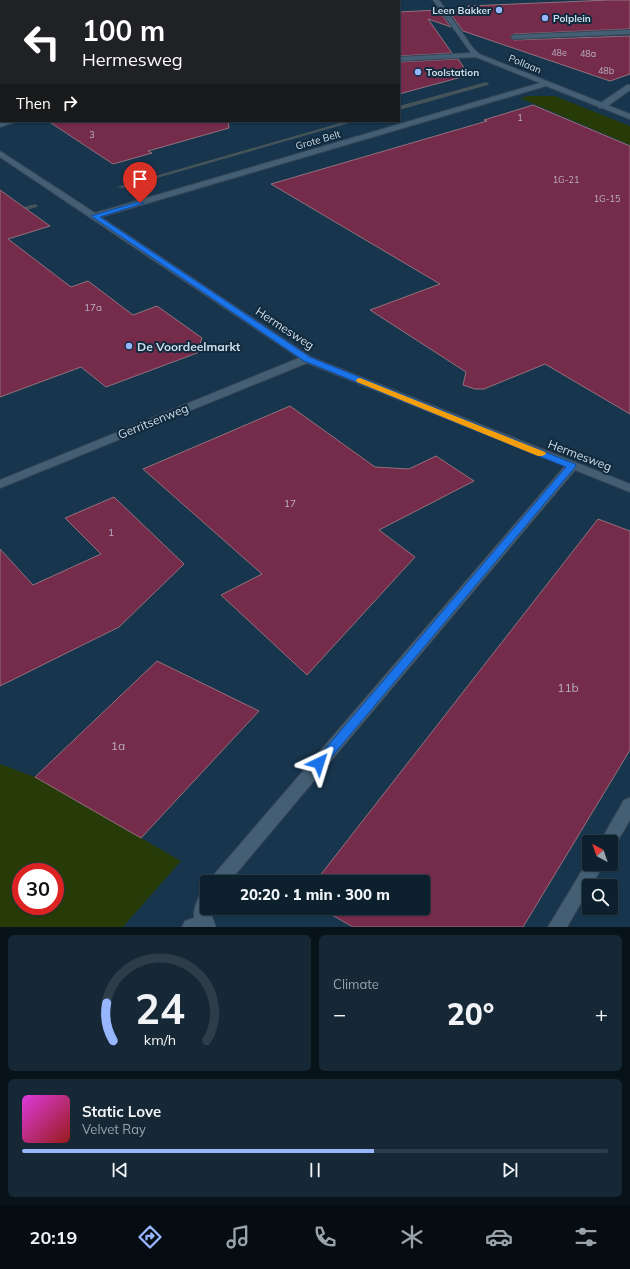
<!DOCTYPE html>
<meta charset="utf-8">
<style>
:root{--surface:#0d202e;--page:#162836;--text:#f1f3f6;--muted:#9aa3aa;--line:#2d3e4a;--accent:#97b6fd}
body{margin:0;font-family:Mulish,sans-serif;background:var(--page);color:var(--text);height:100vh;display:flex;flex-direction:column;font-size:15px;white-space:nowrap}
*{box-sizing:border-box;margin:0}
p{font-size:13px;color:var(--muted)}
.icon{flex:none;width:22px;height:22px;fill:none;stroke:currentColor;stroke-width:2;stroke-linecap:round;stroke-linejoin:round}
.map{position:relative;height:927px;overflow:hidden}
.details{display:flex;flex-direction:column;gap:8px;padding:8px;background:#071219;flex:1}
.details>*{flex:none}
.top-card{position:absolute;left:0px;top:0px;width:400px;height:122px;box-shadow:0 1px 3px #0004,0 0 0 1px var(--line);background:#202124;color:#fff;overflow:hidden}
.needle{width:26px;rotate:320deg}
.buttons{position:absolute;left:582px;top:835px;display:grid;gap:8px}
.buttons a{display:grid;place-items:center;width:36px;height:36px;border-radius:4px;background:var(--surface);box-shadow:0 1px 3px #0004,0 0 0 1px var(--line);font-size:20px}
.speed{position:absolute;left:12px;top:863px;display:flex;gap:8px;font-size:20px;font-weight:700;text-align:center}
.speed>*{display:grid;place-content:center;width:52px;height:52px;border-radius:50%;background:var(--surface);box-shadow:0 1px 3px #0004,0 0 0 1px var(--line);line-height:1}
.speed .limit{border:6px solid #d22;background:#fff;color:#111}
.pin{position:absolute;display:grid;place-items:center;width:34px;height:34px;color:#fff;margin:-41px -17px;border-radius:50% 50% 50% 0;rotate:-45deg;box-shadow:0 0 4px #0007}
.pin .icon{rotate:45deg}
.me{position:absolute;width:44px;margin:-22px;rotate:41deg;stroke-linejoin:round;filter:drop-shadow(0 0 3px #0008)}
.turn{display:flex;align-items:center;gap:14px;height:84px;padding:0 16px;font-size:18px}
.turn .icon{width:52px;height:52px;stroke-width:2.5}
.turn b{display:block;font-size:28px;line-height:34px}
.then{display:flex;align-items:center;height:38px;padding:0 16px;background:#0003;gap:8px;font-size:15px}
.big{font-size:30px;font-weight:800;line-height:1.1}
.details .tile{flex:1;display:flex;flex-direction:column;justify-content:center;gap:6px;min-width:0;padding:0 14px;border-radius:6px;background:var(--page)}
.details .dial{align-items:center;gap:0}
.dial svg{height:104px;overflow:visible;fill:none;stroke:var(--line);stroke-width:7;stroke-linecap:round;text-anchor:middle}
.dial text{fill:var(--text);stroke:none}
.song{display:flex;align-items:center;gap:12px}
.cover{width:48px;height:48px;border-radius:6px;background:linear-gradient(135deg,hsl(300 70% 55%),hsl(0 70% 35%))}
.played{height:4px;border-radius:2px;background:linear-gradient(90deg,var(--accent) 60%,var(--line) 60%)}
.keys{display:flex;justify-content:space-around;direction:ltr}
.heat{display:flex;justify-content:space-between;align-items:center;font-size:22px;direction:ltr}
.details .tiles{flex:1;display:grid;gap:8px;grid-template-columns:1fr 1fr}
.tile:last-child{grid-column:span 2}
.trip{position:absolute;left:200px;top:875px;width:230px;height:40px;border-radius:4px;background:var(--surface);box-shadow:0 1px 3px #0004,0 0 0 1px var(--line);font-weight:800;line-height:40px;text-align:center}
.tabs{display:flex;height:64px;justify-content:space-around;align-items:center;background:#050d12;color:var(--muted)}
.tabs .icon{width:28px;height:28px}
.tabs .selected{color:var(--accent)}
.tabs b{font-size:18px;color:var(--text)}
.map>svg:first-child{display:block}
.built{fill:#17354d;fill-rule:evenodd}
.green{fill:#273b09;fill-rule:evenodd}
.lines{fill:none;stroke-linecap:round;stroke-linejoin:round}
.stream{fill:#455459;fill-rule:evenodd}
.building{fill:#752b4a;stroke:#93707c}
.lane-casing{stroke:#364657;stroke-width:2}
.street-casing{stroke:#364657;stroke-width:2}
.lane{fill:#445e74;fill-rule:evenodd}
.street{fill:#445e74;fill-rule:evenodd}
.route{fill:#1a73e8;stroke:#114b97}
.slow{fill:#f59e0b}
.poi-dot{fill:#97b6fd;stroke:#112a3d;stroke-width:1.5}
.labels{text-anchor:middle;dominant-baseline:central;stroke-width:4;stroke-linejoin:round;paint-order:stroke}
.far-number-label{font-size:9px;fill:#b8b0c2}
.far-poi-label{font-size:10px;font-weight:bold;fill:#ceddea;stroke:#112a3d;text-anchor:start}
.far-street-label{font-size:10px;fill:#ceddea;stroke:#112a3d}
.number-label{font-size:10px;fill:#b8b0c2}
.street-label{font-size:12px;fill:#ceddea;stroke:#112a3d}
.poi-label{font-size:12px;font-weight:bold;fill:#ceddea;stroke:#112a3d;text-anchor:start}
.near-number-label{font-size:12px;fill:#b8b0c2}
</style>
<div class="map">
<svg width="630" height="927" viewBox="0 0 630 927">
<rect width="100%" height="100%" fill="#112a3d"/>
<path class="built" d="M0,0H630V927H0ZM1,1H399V121H1ZM589,842H611V864H589ZM21,872H55V906H21ZM207,882H423V908H207ZM589,886H611V908H589Z"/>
<g class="green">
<polygon points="528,96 555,96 630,126 630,145 520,98"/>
<path d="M0,764L35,777L181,861L123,927H0ZM21,872H55V906H21Z"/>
</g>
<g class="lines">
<g class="stream">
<polygon points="486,82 489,84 488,85 399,110 399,106"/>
<polygon points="347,121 356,121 122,188 117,187"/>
<polygon points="35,204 38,206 37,207 0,218 0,214"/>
</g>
</g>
<g class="building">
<polygon points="609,0 630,0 630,29 514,34 510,37 514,40 630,36 630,74 610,81 463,31 448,10 470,9 468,6"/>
<polygon points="438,10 451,27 428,19 452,53 399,56 399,12"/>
<polygon points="458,59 469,75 399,94 399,62"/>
<polygon points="533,105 630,146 630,414 545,364 484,389 475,389 463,385 466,372 370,310 440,284 271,184 487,121 484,120"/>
<polygon points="48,121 228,121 229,128 148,151 152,153 113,164"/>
<polygon points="0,190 50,226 8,239 71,287 88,281 133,315 157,306 202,338 197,353 106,387 81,367 0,397"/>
<polygon points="290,406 375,467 409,469 436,456 474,481 379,530 415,557 307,675 221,595 262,574 143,469"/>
<polygon points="114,497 184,564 119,627 0,686 0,549 33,585 101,554 65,518"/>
<polygon points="598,519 630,531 630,750 523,927 353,927 320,908 423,908 423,882 315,882"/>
<polygon points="157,661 259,711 141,838 35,777"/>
</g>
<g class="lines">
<g class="lane-casing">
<g id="lane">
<polygon points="630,30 630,34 514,39 511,37 514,35"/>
<polygon points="627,85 630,85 630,90 605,108 599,108 599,104"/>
<polygon points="203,915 209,917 212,923 210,927 182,927 185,921"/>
</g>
</g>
<g class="street-casing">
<g id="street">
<polygon points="82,0 89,0 90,1 83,1"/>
<polygon points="433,0 439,0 473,48 479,54 630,114 630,119 546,86 101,217 311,357 630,484 630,492 575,470 229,882 209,882 212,877 565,466 307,363 0,488 0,480 299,358 0,157 0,151 95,213 540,83 476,57 399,61 399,57 471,53"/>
<polygon points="6,121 18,121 0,127 0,123"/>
<polygon points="630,798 630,820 614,847 611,848 611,842 600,842 624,800"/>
<polygon points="589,859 589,864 604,864 591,886 589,886 589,889 567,927 548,927"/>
<path d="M207,890V908H212V917L216,927H197C191,914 195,905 201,893Z"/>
</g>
</g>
<use href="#lane" class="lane"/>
<use href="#street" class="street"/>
</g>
<polygon class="route" points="138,202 144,203 100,217 310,357 575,464 576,466 324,766 319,768 315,766 313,763 566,467 304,361 91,216"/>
<polygon class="slow" points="360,378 545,452 546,454 542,456 538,456 357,382 356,380 357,379"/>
<g class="poi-dot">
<circle cx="499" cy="10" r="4"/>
<circle cx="545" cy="18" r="4"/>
<circle cx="418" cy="72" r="4"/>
<circle cx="129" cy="346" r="4"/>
</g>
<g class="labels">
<g class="far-number-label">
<text x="559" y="52">48e</text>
<text x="588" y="53">48a</text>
<text x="606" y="70">48b</text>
<text x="520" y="117">1</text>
<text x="92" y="134">3</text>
<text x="566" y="179">1G-21</text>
<text x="607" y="198">1G-15</text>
</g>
<g class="far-poi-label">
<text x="491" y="10" text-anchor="end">Leen Bakker</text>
<text x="553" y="18">Polplein</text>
<text x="426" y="72">Toolstation</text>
</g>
<g class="far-street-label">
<text transform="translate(525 64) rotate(22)">Pollaan</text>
<text transform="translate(318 140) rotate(-16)">Grote Belt</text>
</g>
<g class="number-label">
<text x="93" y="307">17a</text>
<text x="290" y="503">17</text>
<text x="111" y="532">1</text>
</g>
<g class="street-label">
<text transform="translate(285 328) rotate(33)">Hermesweg</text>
<text transform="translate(153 421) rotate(-22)">Gerritsenweg</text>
<text transform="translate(580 455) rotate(21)">Hermesweg</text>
</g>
<g class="poi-label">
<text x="137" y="346">De Voordeelmarkt</text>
</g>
<g class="near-number-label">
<text x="568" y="687">11b</text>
<text x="118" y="745">1a</text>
</g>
</g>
</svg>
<div class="buttons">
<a><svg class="needle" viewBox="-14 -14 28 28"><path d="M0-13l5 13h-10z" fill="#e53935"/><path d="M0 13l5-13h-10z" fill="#9aa3aa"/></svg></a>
<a><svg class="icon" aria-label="search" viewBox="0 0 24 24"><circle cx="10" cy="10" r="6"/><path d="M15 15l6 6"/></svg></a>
</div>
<div class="speed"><div class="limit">30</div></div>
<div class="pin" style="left:140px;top:203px;background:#d93025"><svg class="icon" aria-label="arrive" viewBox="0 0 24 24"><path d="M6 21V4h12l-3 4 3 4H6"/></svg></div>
<svg class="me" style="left:319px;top:763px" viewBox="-20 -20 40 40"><path d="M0-17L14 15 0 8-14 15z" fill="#1a73e8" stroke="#fff" stroke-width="4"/></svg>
<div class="trip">20:20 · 1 min · 300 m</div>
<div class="top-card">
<div class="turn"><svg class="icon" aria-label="left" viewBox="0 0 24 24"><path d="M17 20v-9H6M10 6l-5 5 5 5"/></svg><div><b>100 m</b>Hermesweg</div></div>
<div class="then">Then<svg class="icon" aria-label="right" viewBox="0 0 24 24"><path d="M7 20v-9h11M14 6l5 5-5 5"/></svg></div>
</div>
</div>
<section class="details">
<div class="tiles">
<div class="tile dial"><svg viewBox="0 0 100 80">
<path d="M14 69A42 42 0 1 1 86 69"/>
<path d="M14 69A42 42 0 0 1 9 40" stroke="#97b6fd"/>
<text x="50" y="56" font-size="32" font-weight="700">24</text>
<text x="50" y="72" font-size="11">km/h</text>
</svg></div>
<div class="tile"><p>Climate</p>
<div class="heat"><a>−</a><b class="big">20°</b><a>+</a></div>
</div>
<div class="tile">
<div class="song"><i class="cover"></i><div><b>Static Love</b><p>Velvet Ray</p></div></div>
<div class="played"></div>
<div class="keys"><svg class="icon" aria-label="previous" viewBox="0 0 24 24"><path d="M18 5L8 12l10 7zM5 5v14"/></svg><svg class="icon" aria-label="pause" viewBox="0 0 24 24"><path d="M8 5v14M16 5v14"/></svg><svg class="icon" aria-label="next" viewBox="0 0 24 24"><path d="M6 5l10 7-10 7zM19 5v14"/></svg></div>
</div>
</div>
</section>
<nav class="tabs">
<b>20:19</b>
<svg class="icon selected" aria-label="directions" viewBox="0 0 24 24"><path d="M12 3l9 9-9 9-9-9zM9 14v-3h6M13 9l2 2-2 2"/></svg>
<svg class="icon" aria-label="music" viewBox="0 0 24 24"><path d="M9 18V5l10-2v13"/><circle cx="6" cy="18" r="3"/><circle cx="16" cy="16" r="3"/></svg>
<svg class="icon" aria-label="phone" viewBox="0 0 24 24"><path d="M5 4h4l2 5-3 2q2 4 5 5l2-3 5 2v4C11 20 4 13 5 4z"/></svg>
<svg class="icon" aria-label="climate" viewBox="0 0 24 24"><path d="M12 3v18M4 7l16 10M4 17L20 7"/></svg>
<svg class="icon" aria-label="car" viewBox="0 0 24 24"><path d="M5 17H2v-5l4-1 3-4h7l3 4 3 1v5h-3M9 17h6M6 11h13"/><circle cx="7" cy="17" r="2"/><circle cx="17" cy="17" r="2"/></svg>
<svg class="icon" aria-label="filters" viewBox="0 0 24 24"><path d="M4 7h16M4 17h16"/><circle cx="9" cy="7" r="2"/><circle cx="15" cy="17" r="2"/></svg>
</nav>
